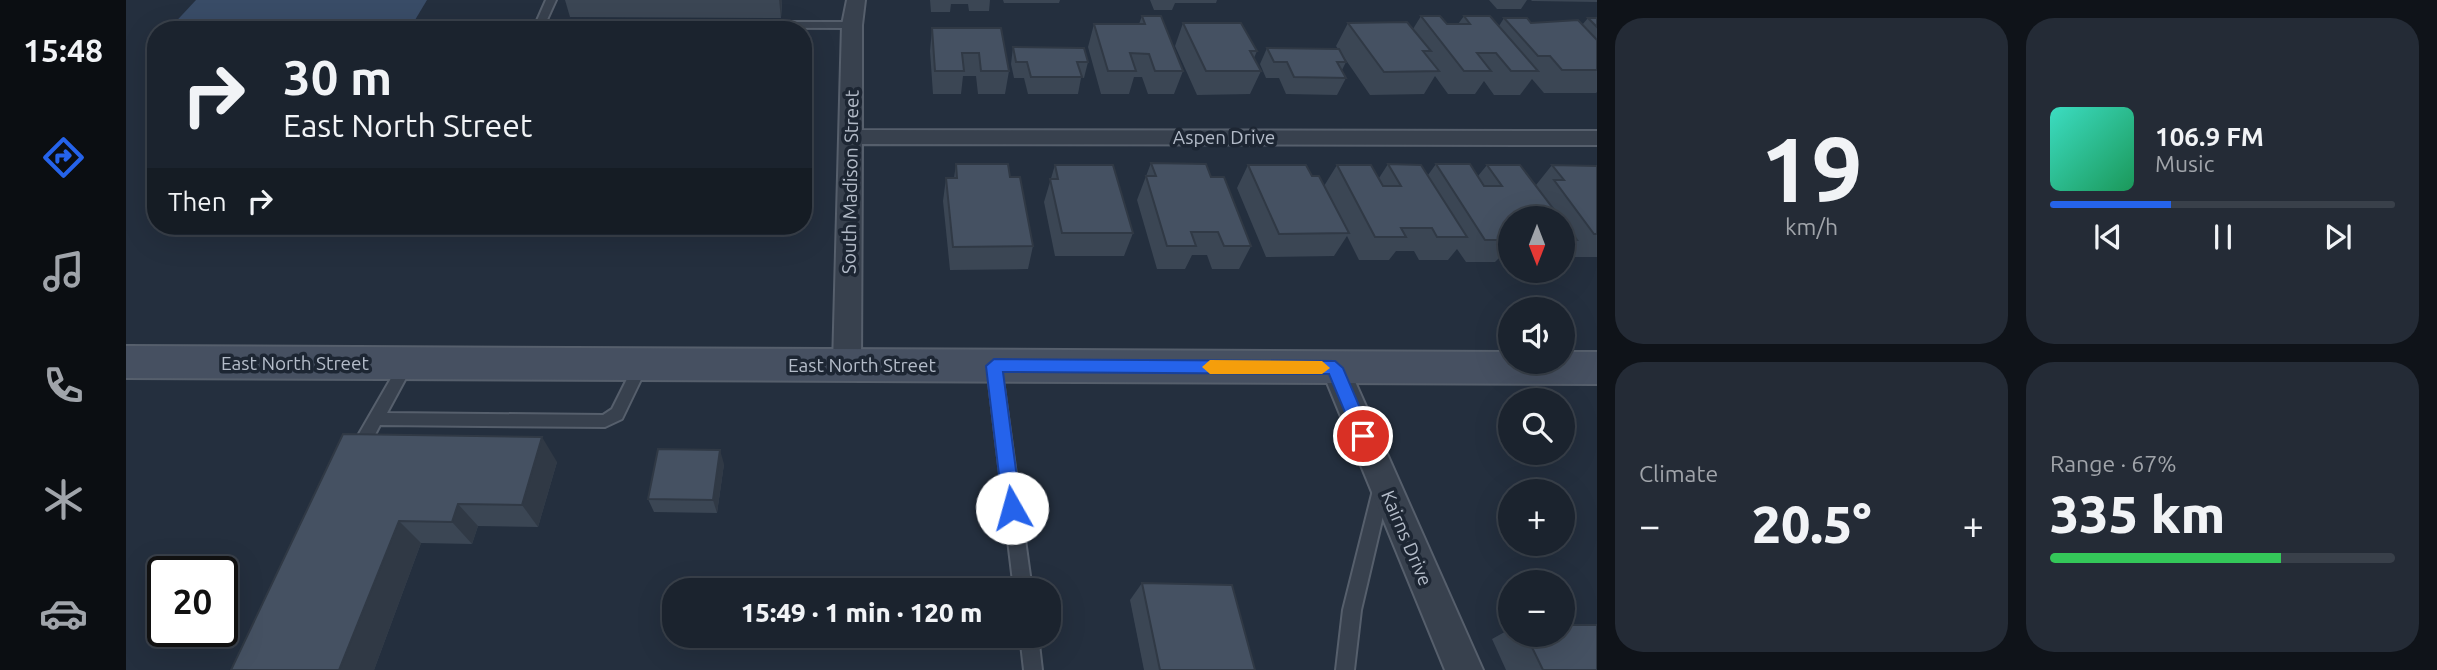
<!DOCTYPE html>
<meta charset="utf-8">
<style>
:root{--surface:#1b232e;--page:#242b36;--text:#f1f3f6;--muted:#a0a4aa;--line:#39404a;--accent:#2563eb}
body{margin:0;font-family:Ubuntu,sans-serif;background:var(--page);color:var(--text);height:100vh;display:flex;flex-direction:column;font-size:26px;white-space:nowrap}
*{box-sizing:border-box;margin:0}
p{font-size:23px;color:var(--muted)}
.icon{flex:none;width:38px;height:38px;fill:none;stroke:currentColor;stroke-width:2;stroke-linecap:round;stroke-linejoin:round}
.map{position:relative;flex:1;overflow:hidden}
.details{display:flex;flex-direction:column;gap:18px;padding:18px;background:#0f1319;width:840px}
.details>*{flex:none}
.top-card{position:absolute;left:21px;top:21px;width:665px;height:214px;border-radius:28px;box-shadow:0 7px 28px #0002,0 0 0 2px var(--line);background:#1b232e;color:var(--text);overflow:hidden}
.needle{width:46px;rotate:180deg}
.tools{position:absolute;left:1372px;top:206px;display:grid;gap:14px}
.tools a{display:grid;place-items:center;width:77px;height:77px;border-radius:50%;background:var(--surface);box-shadow:0 7px 28px #0002,0 0 0 2px var(--line);font-size:35px}
.speed{position:absolute;left:21px;top:556px;display:flex;gap:14px;font-size:35px;font-weight:700;text-align:center}
.speed>*{display:grid;place-content:center;width:91px;height:91px;border-radius:50%;background:var(--surface);box-shadow:0 7px 28px #0002,0 0 0 2px var(--line);line-height:1}
.speed .limit{border:4px solid #111;border-radius:10px;background:#fff;color:#111}
.pin{position:absolute;display:grid;place-items:center;width:60px;height:60px;color:#fff;margin:-30px;border:4px solid #fff;border-radius:50%;box-shadow:0 2px 7px #0007}
.me{position:absolute;width:77px;margin:-38px;rotate:353deg;stroke-linejoin:round;filter:drop-shadow(0 0 5px #0008)}
.turn{display:flex;align-items:center;gap:24px;height:147px;padding:0 21px;font-size:32px}
.turn .icon{width:91px;height:91px;stroke-width:2.5}
.turn b{display:block;font-size:49px;line-height:60px}
.then{display:flex;align-items:center;height:66px;padding:0 21px;background:#0003;gap:14px;font-size:26px}
.big{font-size:52px;font-weight:800;line-height:1.1}
.details .widget{flex:1;display:flex;flex-direction:column;justify-content:center;gap:10px;min-width:0;padding:0 24px;border-radius:28px;background:var(--page)}
.details .dial{align-items:center;gap:0}
.dial b{font-size:91px;line-height:1}
.song{display:flex;align-items:center;gap:21px}
.cover{width:84px;height:84px;border-radius:10px;background:linear-gradient(135deg,hsl(170 70% 55%),hsl(150 70% 35%))}
.played{height:7px;border-radius:4px;background:linear-gradient(90deg,var(--accent) 35%,var(--line) 35%)}
.keys{display:flex;justify-content:space-around;direction:ltr}
.heat{display:flex;justify-content:space-between;align-items:center;font-size:38px;direction:ltr}
.charge{height:10px;border-radius:5px;background:linear-gradient(90deg,#34c759 67%,var(--line) 0)}
.details .tiles{flex:1;display:grid;gap:18px;grid-template-columns:repeat(2,1fr)}
.trip{position:absolute;left:536px;top:578px;width:399px;height:70px;border-radius:28px;background:var(--surface);box-shadow:0 7px 28px #0002,0 0 0 2px var(--line);font-weight:800;line-height:70px;text-align:center}
main{display:flex;flex:1;min-height:0}
.tabs{display:flex;flex-direction:column;width:126px;justify-content:space-around;align-items:center;background:#0b0e12;color:var(--muted)}
.tabs .icon{width:49px;height:49px}
.tabs .on{color:var(--accent)}
.tabs b{font-size:32px;color:var(--text)}
.map>svg:first-child{display:block}
.water{fill:#394c67}
.lines{fill:none;stroke-linecap:round;stroke-linejoin:round}
.lane-casing{stroke:#565f6c;stroke-width:4}
.street-casing{stroke:#565f6c;stroke-width:4}
.secondary-casing{stroke:#565f6c;stroke-width:4}
.lane{fill:#38414e;fill-rule:evenodd}
.street{fill:#38414e;fill-rule:evenodd}
.secondary{fill:#465061;fill-rule:evenodd}
.wall{fill:#3b4654}
.shaded-wall{fill:#303945}
.building{fill:#455162;stroke:#303945;stroke-width:2}
.route{fill:#2563eb;stroke:#184099;stroke-width:2}
.slow{fill:#f59e0b}
.labels{text-anchor:middle;dominant-baseline:central;stroke-width:7;stroke-linejoin:round;paint-order:stroke}
.street-label{font-size:19px;fill:#b4bcc9;stroke:#1d2633}
</style>
<main>
<nav class="tabs">
<b>15:48</b>
<svg class="icon on" aria-label="directions" viewBox="0 0 24 24"><path d="M12 3l9 9-9 9-9-9zM9 14v-3h6M13 9l2 2-2 2"/></svg>
<svg class="icon" aria-label="music" viewBox="0 0 24 24"><path d="M9 18V5l10-2v13"/><circle cx="6" cy="18" r="3"/><circle cx="16" cy="16" r="3"/></svg>
<svg class="icon" aria-label="phone" viewBox="0 0 24 24"><path d="M5 4h4l2 5-3 2q2 4 5 5l2-3 5 2v4C11 20 4 13 5 4z"/></svg>
<svg class="icon" aria-label="climate" viewBox="0 0 24 24"><path d="M12 3v18M4 7l16 10M4 17L20 7"/></svg>
<svg class="icon" aria-label="car" viewBox="0 0 24 24"><path d="M5 17H2v-5l4-1 3-4h7l3 4 3 1v5h-3M9 17h6M6 11h13"/><circle cx="7" cy="17" r="2"/><circle cx="17" cy="17" r="2"/></svg>
</nav>
<div class="map">
<svg width="1471" height="670" viewBox="0 0 1471 670">
<rect width="100%" height="100%" fill="#242f3e"/>
<polygon class="water" points="70,0 301,0 283,30 42,30"/>
<g class="lines">
<g class="lane-casing">
<g id="lane">
<polygon points="420,0 430,0 420,22 726,22 731,25 726,28 411,27 409,25"/>
<polygon points="280,359 285,361 287,365 261,413 477,415 486,409 510,361 520,361 522,365 496,419 479,427 254,425 238,456 232,458 226,456 224,451 226,446 275,361"/>
<polygon points="868,360 873,362 875,366 906,590 888,590 861,366 863,362"/>
<polygon points="1256,479 1262,481 1264,486 1235,610 1228,670 1210,670 1217,610 1248,486 1250,481"/>
<polygon points="894,635 912,635 916,670 898,670"/>
</g>
</g>
<g class="street-casing">
<g id="street">
<polygon points="721,0 739,0 736,25 736,130 1471,131 1471,145 736,144 735,365 731,373 721,377 711,373 707,365 716,25"/>
<polygon points="1209,356 1219,360 1223,368 1357,670 1319,670 1195,368 1199,360"/>
</g>
</g>
<g class="secondary-casing">
<polygon id="secondary" points="0,346 1384,352 1384,362 1437,362 1437,352 1471,352 1471,384 0,378"/>
</g>
<use href="#lane" class="lane"/>
<use href="#street" class="street"/>
<use href="#secondary" class="secondary"/>
</g>
<g class="wall">
<polygon points="439,0 656,0 656,5 655,18 444,17"/>
<polygon points="804,0 864,0 863,11 843,11 842,4 825,4 824,12 805,12"/>
<polygon points="877,0 934,0 933,3 878,3"/>
<polygon points="1024,0 1091,0 1090,3 1049,3 1046,10 1028,10"/>
<polygon points="1363,0 1401,0 1395,9 1371,9"/>
<polygon points="1405,0 1471,0 1471,2 1406,1"/>
<polygon points="1016,16 1057,71 1048,94 1022,94 1016,77 1008,77 1003,94 975,94 962,47 968,24 1013,24"/>
<polygon points="1295,16 1321,24 1332,24 1338,16 1373,26 1378,18 1405,23 1456,25 1462,18 1471,18 1471,92 1470,93 1418,93 1406,79 1394,95 1368,95 1358,81 1349,94 1322,94 1309,76 1298,94 1244,95 1213,50 1220,62 1216,70 1220,78 1211,95 1160,94 1153,78 1140,78 1134,64 1141,48 1212,49 1210,46 1222,23 1287,29"/>
<polygon points="1057,23 1131,51 1128,58 1135,71 1124,94 1071,95 1049,46"/>
<polygon points="806,28 875,28 883,71 879,94 852,94 850,76 837,76 835,94 807,94 804,51"/>
<polygon points="887,47 962,62 958,78 955,78 952,94 902,94 898,78 888,78 885,64"/>
<polygon points="1025,163 1085,177 1125,246 1113,269 1086,269 1081,255 1066,255 1059,269 1031,269 1011,200"/>
<polygon points="830,164 884,177 907,246 902,269 824,270 817,201 820,178 828,178"/>
<polygon points="1262,164 1302,175 1310,164 1352,176 1361,165 1410,185 1426,165 1471,166 1471,257 1446,257 1441,250 1437,254 1437,219 1384,219 1384,251 1380,251 1369,262 1340,262 1331,249 1322,260 1293,260 1288,251 1270,251 1263,260 1233,260 1221,236 1208,256 1140,257 1111,188 1122,165 1198,186 1211,165 1253,178"/>
<polygon points="929,165 1007,233 998,256 929,256 918,202"/>
<polygon points="217,434 431,462 412,527 352,526 346,544 295,543 248,670 105,670"/>
<polygon points="598,464 591,513 528,512 522,499"/>
<polygon points="1016,583 1129,670 1018,670 1004,600"/>
<polygon points="1384,629 1384,635 1437,635 1471,670 1380,670 1366,639"/>
</g>
<g class="shaded-wall">
<polygon points="653,0 656,0 655,18"/>
<polygon points="416,437 431,462 412,527 396,505"/>
<polygon points="594,450 598,464 591,513 587,500"/>
<polygon points="332,504 352,526 346,544 326,522"/>
<polygon points="273,521 295,543 248,670 213,670"/>
</g>
<g class="building">
<polygon points="1016,16 1035,16 1057,71 1029,71 1023,54 1004,53 1010,71 982,71 968,24 1019,24"/>
<polygon points="1295,16 1314,16 1321,24 1344,24 1338,16 1364,16 1412,71 1385,71 1370,53 1351,53 1365,71 1338,71"/>
<polygon points="1378,18 1401,18 1405,23 1452,20 1471,40 1471,70 1436,70 1424,56 1412,56"/>
<polygon points="1462,18 1471,18 1471,27"/>
<polygon points="1281,22 1305,51 1297,51 1313,71 1258,72 1222,23"/>
<polygon points="1057,23 1115,23 1131,51 1124,51 1135,71 1080,71"/>
<polygon points="806,28 875,28 883,71 855,71 853,53 836,53 838,71 809,71"/>
<polygon points="887,47 958,48 962,62 951,62 956,77 905,77 901,62 890,62"/>
<polygon points="1141,48 1213,49 1220,62 1211,62 1220,78 1168,77 1161,62 1148,62"/>
<polygon points="1025,163 1080,164 1085,177 1098,177 1125,246 1098,246 1092,232 1065,232 1070,246 1041,246 1020,176 1030,176"/>
<polygon points="830,164 882,164 884,177 894,177 907,246 827,247 820,178 831,178"/>
<polygon points="1262,164 1295,165 1341,237 1311,237 1306,228 1275,228 1280,237 1249,237 1211,165 1245,165 1257,186 1275,186"/>
<polygon points="1310,164 1344,164 1358,186 1376,186 1361,165 1394,165 1435,219 1384,219 1384,228 1381,228 1384,232 1384,240 1359,240"/>
<polygon points="929,165 987,165 1007,233 936,233 924,179 932,179"/>
<polygon points="1122,165 1180,165 1186,176 1193,176 1223,233 1153,234"/>
<polygon points="1426,165 1471,166 1471,234 1468,234 1428,180 1438,180"/>
<polygon points="1437,221 1451,240 1437,240"/>
<polygon points="217,434 416,437 396,505 332,504 326,522 273,521 213,670 105,670"/>
<polygon points="532,449 594,450 587,500 522,499"/>
<polygon points="1016,583 1106,585 1129,670 1034,670"/>
<polygon points="1437,625 1471,625 1471,670 1417,670 1400,635 1437,635"/>
</g>
<polygon class="route" points="868,359 1209,361 1217,368 1246,436 1237,443 1231,441 1203,374 877,372 895,508 893,514 886,517 880,514 877,508 860,366"/>
<polygon class="slow" points="1084,360 1196,361 1204,368 1196,374 1084,374 1076,367"/>
<g class="labels">
<g class="street-label">
<text x="1098" y="137">Aspen Drive</text>
<text transform="translate(724 182) rotate(-89)">South Madison Street</text>
<text x="169" y="363">East North Street</text>
<text x="736" y="365">East North Street</text>
<text transform="translate(1281 538) rotate(67)">Kairns Drive</text>
</g>
</g>
</svg>
<div class="tools">
<a><svg class="needle" viewBox="-14 -14 28 28"><path d="M0-13l5 13h-10z" fill="#e53935"/><path d="M0 13l5-13h-10z" fill="#a0a4aa"/></svg></a>
<a><svg class="icon" aria-label="sound" viewBox="0 0 24 24"><path d="M4 9h4l5-4v14l-5-4H4zM17 9q2 3 0 6"/></svg></a>
<a><svg class="icon" aria-label="search" viewBox="0 0 24 24"><circle cx="10" cy="10" r="6"/><path d="M15 15l6 6"/></svg></a>
<a>+</a>
<a>−</a>
</div>
<div class="speed"><div class="limit">20</div></div>
<div class="pin" style="left:1237px;top:436px;background:#d93025"><svg class="icon" aria-label="arrive" viewBox="0 0 24 24"><path d="M6 21V4h12l-3 4 3 4H6"/></svg></div>
<svg class="me" style="left:886px;top:508px" viewBox="-20 -20 40 40"><circle r="19" fill="#fff"/><path d="M0-13L10 11 0 6-10 11z" fill="#2563eb"/></svg>
<div class="trip">15:49 · 1 min · 120 m</div>
<div class="top-card">
<div class="turn"><svg class="icon" aria-label="right" viewBox="0 0 24 24"><path d="M7 20v-9h11M14 6l5 5-5 5"/></svg><div><b>30 m</b>East North Street</div></div>
<div class="then">Then<svg class="icon" aria-label="right" viewBox="0 0 24 24"><path d="M7 20v-9h11M14 6l5 5-5 5"/></svg></div>
</div>
</div>
<section class="details">
<div class="tiles">
<div class="widget dial"><b>19</b><p>km/h</p></div>
<div class="widget">
<div class="song"><i class="cover"></i><div><b>106.9 FM</b><p>Music</p></div></div>
<div class="played"></div>
<div class="keys"><svg class="icon" aria-label="previous" viewBox="0 0 24 24"><path d="M18 5L8 12l10 7zM5 5v14"/></svg><svg class="icon" aria-label="pause" viewBox="0 0 24 24"><path d="M8 5v14M16 5v14"/></svg><svg class="icon" aria-label="next" viewBox="0 0 24 24"><path d="M6 5l10 7-10 7zM19 5v14"/></svg></div>
</div>
<div class="widget"><p>Climate</p>
<div class="heat"><a>−</a><b class="big">20.5°</b><a>+</a></div>
</div>
<div class="widget"><p>Range · 67%</p><b class="big">335 km</b><div class="charge"></div></div>
</div>
</section>
</main>
